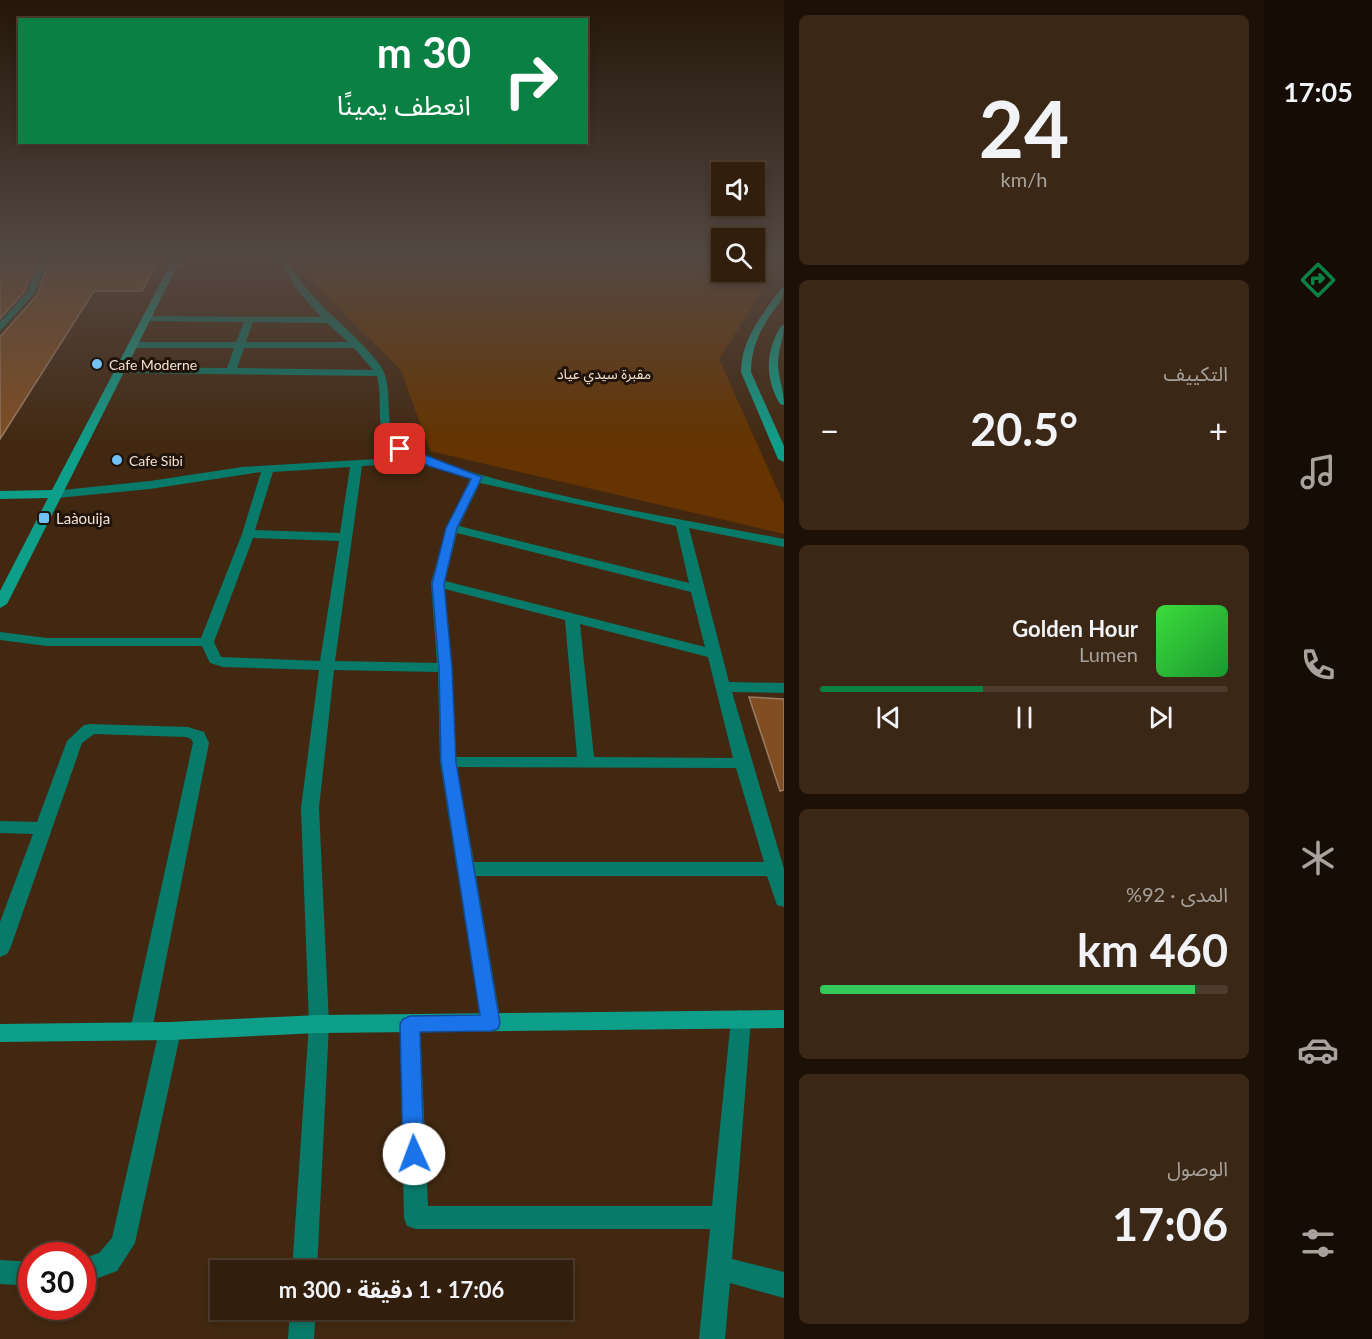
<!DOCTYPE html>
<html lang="ar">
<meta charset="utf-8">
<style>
:root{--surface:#321e0d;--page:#3a2716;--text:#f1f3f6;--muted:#a8a29d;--line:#4d3c2e;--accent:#0b8043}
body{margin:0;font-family:Lato,"Noto Sans Arabic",sans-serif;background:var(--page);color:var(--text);direction:rtl;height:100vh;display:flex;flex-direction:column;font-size:22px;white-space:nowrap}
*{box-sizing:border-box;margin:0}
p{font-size:20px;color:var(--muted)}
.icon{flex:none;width:33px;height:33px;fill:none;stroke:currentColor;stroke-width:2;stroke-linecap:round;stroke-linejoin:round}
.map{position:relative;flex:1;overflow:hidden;direction:ltr}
.sheet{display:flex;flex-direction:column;gap:15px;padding:15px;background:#1c1007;width:480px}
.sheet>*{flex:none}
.guide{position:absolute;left:18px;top:18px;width:570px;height:126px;border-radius:0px;box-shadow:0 3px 9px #0003,0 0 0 2px var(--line);direction:rtl;background:#0b8043;color:#fff;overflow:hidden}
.tools{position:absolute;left:711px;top:162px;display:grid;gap:12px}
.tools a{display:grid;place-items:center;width:54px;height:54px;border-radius:0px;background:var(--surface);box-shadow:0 3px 9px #0003,0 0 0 2px var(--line);font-size:30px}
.speed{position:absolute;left:18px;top:1242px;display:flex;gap:12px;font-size:30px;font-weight:700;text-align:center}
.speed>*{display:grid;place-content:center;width:78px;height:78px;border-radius:50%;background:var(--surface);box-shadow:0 3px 9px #0003,0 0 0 2px var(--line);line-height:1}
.speed .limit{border:9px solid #d22;background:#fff;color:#111}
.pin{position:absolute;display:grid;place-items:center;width:51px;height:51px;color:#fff;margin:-26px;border-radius:12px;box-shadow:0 3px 9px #0006}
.me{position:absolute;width:66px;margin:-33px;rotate:358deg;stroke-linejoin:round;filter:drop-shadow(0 0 4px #0008)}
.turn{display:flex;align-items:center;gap:21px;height:126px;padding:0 18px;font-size:27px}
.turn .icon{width:78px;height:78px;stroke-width:2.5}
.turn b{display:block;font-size:42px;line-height:51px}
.big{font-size:45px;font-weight:700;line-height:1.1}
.sheet .card{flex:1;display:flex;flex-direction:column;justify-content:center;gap:9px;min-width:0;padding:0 21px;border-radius:9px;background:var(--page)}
.sheet .dial{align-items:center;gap:0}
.dial b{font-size:78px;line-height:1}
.song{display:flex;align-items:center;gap:18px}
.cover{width:72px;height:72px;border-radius:9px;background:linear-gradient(135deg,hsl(120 70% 55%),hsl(130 70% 35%))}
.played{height:6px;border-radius:3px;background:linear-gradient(90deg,var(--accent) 40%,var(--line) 40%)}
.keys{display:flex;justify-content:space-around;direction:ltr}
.heat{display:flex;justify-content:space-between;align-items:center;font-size:33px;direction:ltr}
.charge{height:9px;border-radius:4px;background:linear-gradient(90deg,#34c759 92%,var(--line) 0)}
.trip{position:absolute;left:210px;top:1260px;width:363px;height:60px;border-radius:0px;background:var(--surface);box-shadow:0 3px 9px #0003,0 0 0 2px var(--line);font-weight:700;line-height:60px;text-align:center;direction:rtl}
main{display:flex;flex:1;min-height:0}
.tab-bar{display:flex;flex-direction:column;width:108px;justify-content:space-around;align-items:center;background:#140c05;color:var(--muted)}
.tab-bar .icon{width:42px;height:42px}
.tab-bar .active{color:var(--accent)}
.tab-bar b{font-size:27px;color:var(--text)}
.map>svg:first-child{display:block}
.green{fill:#653400}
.building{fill:#804e22;stroke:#9c7c64;stroke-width:1.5}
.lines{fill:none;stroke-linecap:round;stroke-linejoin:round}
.street{fill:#077a6a;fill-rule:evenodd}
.secondary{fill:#0e9f8a;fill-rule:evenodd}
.route{fill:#1a73e8;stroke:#114b97;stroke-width:1.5}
.poi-dot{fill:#71c1f5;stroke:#20140a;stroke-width:2}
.labels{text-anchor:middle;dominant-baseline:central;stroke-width:6;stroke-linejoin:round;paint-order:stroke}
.far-poi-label{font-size:14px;fill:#f2e0d3;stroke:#20140a;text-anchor:start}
.far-park-label{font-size:14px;fill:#f7dfcd;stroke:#20140a}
.poi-label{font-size:15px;fill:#f2e0d3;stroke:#20140a;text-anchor:start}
</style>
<main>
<nav class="tab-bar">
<b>17:05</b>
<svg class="icon active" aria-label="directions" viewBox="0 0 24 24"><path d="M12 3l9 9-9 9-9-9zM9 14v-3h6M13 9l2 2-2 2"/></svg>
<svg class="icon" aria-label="music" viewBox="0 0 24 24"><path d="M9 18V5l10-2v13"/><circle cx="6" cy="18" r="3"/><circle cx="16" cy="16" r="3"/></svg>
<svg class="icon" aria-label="phone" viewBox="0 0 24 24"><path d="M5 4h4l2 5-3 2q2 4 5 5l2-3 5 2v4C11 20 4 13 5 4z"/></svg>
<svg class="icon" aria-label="climate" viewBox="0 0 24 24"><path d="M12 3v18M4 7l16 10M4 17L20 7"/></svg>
<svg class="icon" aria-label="car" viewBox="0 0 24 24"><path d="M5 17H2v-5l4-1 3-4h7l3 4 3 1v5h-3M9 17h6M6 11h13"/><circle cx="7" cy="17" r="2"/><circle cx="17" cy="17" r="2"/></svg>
<svg class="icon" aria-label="filters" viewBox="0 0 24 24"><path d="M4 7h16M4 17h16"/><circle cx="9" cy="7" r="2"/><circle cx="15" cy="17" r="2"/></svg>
</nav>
<section class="sheet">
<div class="card dial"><b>24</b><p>km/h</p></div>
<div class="card"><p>التكييف</p>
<div class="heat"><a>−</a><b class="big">20.5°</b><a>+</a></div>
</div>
<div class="card">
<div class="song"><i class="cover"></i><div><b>Golden Hour</b><p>Lumen</p></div></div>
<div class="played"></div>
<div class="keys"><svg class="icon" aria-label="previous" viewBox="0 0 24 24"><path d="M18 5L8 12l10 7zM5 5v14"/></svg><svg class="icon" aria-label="pause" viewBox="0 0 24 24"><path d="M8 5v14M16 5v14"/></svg><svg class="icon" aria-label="next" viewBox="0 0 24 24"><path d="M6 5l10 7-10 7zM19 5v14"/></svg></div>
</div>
<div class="card"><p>المدى · 92%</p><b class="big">460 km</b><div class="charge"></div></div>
<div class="card"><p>الوصول</p><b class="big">17:06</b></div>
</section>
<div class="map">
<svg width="784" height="1339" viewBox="0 0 784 1339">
<rect width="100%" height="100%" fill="#422811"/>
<polygon class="green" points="287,257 721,257 722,272 754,272 755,257 784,257 719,359 784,504 784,534 430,451 401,370"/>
<g class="building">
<polygon points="0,257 38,257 25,291 0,319"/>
<polygon points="50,257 160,257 142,291 94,291 0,439 0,337 37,295"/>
<polygon points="749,697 784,699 784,790 780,791"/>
</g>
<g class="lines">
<g class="street">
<polygon points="40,257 48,257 35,293 0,331 0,322 27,292"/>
<path d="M278,257H286C310,305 350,325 380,365C396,387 381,426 399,442C420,461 453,466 478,474C577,503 682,519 784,539V547L689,528L729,682L784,683V693L732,692L784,869V907L777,905L767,876H476L501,1023L498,1029L491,1032L484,1029L481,1023L440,762L438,672L334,670L319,808L329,1024L317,1270H292L309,1024L301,808L319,670L223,667L210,663L202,646H47L0,640V632L47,638H201L242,534L261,472L150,489L57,498L51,494L53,491L150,481L242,467L393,458L403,455C369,433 385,409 377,376L119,373L114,370L119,367L227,368L234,348H132L127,345L132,342H236L244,322L145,321L142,320V316L321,317L297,290ZM253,322L327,323L348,342H246ZM244,348H354L373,370L237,368ZM412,460L470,479L446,528L431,583L437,663L335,661L362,466L394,464ZM350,467L340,533L255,530L273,472ZM480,483L676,526L689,583L459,526ZM457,533L691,592L705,647L445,581ZM253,538L339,541L320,661L221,657L214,642ZM445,589L565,620L577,757H456L452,668ZM580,624L708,657L733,758L594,757ZM457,767L736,768L764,862H474Z"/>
<polygon points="90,724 188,727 204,732 209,743 152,1030 148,1036 141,1039 134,1036 130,1030 193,743 191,739 186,737 94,734 82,743 10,949 7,954 0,957 0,922 33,834 0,833 0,821 37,822 67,741 84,725"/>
<polygon points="741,1010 748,1013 751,1019 732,1259 784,1272 784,1298 730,1283 725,1339 699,1339 710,1229 416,1229 407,1226 404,1218 400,1024 403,1018 410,1015 417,1018 420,1024 428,1206 712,1206 731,1019 734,1013"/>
<polygon points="170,1022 177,1025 181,1031 135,1243 117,1271 82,1284 82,1259 99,1253 112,1238 159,1031 163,1025"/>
<polygon points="0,1260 32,1262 32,1286 0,1284"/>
<polygon points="290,1310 316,1310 314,1339 288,1339"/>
</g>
<g class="secondary">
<polygon points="174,257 182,257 7,604 0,608 0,591 48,498 0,499 0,491 52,490"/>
<path d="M784,287C784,300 776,307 769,317C758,334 751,351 751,372L784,446V462L778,459L741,372C741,339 763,314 781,288Z"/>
<path d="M784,325C784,338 778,350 778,363C778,377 784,390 784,405L780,404C765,378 765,352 781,326Z"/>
<polygon points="784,1010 784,1028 319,1033 170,1040 0,1042 0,1024 170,1022 319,1015"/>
</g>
</g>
<linearGradient id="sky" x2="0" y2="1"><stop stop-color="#241609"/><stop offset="0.58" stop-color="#544843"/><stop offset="1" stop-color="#544843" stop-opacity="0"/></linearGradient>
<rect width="784" height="445" fill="url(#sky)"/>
<polygon class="route" points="396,447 404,447 482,477 457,528 444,584 452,668 456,762 500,1023 498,1029 491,1031 420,1032 424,1154 421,1160 414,1163 406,1160 403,1154 400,1024 403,1019 410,1016 480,1015 441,762 439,668 432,584 446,528 471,479 429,466 396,451"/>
<g class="poi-dot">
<circle cx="97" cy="364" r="6"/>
<circle cx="117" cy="460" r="6"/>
<rect x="38" y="512" width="12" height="12" rx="3"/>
</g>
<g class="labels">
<g class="far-poi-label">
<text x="109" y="364">Cafe Moderne</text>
<text x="129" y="460">Cafe Sibi</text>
</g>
<g class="far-park-label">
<text x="604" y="373">مقبرة سيدي عياد</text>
</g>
<g class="poi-label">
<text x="56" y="518">Laàouija</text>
</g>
</g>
</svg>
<div class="tools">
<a><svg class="icon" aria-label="sound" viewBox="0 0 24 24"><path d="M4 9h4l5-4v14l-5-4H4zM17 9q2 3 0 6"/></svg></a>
<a><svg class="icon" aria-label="search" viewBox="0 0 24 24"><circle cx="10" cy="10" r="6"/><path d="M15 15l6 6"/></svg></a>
</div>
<div class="speed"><div class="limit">30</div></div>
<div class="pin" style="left:400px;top:449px;background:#d93025"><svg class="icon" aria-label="arrive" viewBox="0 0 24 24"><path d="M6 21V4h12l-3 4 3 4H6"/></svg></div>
<svg class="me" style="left:414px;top:1154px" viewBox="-20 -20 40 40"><circle r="19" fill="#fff"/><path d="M0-13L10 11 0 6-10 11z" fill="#1a73e8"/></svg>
<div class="trip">17:06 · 1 دقيقة · 300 m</div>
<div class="guide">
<div class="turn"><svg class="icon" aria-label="right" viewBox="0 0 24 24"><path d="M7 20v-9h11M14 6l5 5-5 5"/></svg><div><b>30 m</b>انعطف يمينًا</div></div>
</div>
</div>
</main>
